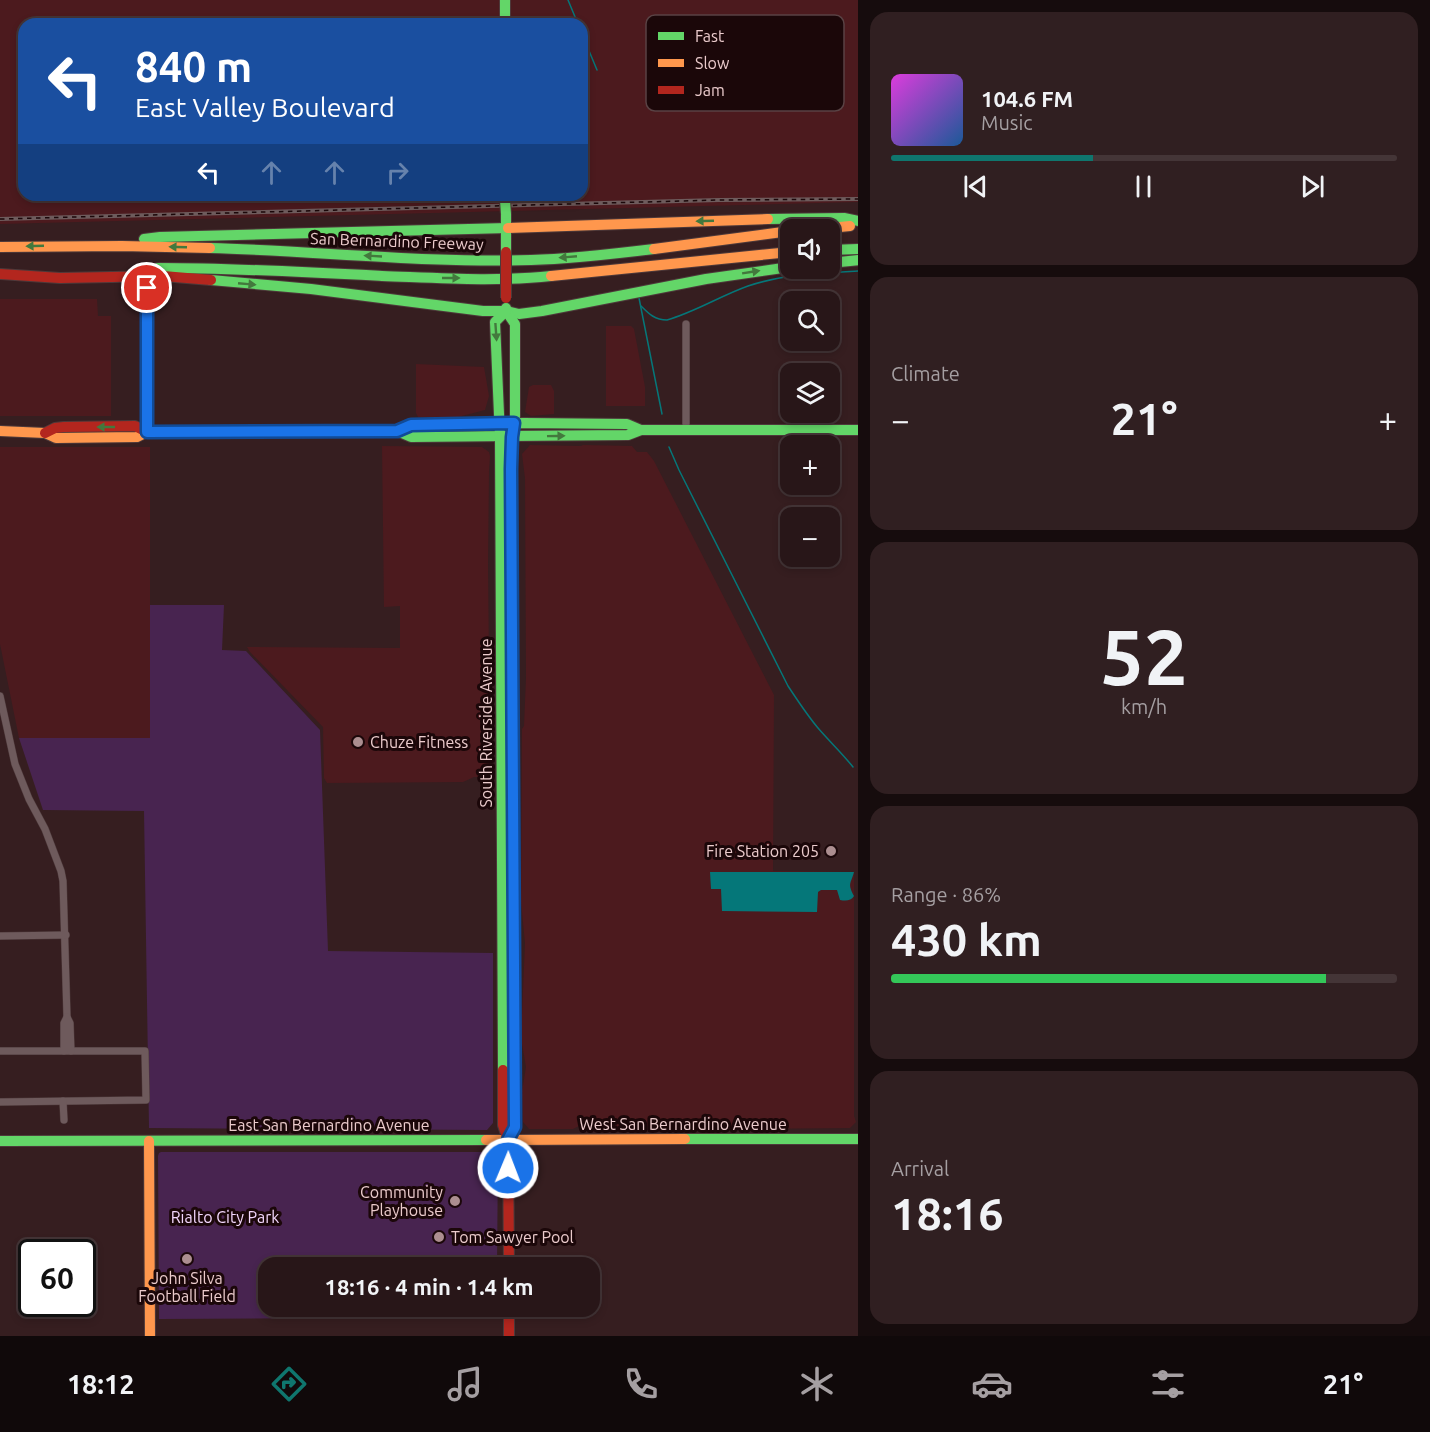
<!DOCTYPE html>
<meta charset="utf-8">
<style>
:root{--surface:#281618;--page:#301f21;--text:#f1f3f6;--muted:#a59fa2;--line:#443537;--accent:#0f766e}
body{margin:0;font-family:Ubuntu,sans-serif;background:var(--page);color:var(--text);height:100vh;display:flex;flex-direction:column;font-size:22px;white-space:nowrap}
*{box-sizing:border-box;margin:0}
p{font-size:20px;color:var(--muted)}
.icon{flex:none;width:33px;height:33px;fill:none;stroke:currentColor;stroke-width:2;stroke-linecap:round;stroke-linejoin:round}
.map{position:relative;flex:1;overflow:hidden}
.sheet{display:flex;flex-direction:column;gap:12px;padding:12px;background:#160c0d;width:572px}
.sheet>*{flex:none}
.banner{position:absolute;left:18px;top:18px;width:570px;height:183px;border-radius:18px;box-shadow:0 3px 9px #0003,0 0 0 2px var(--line);background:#1a4fa0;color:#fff;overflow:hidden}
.fabs{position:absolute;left:780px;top:219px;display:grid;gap:12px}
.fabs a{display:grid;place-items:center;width:60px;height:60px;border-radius:12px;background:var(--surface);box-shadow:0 3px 9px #0003,0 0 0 2px var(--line);font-size:30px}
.speed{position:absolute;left:18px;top:1239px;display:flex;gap:12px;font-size:30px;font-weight:700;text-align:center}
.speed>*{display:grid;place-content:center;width:78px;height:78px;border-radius:50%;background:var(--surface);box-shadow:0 3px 9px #0003,0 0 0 2px var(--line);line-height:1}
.speed .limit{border:3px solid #111;border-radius:9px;background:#fff;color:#111}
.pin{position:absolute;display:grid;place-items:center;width:51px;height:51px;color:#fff;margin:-26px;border:3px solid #fff;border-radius:50%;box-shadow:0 2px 6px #0007}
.me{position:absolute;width:66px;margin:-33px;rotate:1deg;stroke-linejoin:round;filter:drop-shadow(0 0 4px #0008)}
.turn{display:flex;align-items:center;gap:21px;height:126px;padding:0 18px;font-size:27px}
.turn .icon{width:78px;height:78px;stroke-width:2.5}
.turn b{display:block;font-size:42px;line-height:51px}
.lanes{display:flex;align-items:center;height:57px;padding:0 18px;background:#0003;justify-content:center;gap:30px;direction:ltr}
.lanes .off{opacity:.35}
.big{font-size:45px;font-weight:600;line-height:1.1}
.sheet .card{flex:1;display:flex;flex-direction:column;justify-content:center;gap:9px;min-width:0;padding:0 21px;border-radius:18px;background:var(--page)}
.sheet .dial{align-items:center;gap:0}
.dial b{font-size:78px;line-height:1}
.song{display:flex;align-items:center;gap:18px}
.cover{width:72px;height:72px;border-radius:9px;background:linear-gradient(135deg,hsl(300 70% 55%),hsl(210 70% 35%))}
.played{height:6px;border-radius:3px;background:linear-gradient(90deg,var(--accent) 40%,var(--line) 40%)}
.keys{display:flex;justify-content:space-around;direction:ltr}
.heat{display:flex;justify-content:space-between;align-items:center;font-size:33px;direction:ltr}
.charge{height:9px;border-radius:4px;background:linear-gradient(90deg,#34c759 86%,var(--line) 0)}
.trip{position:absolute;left:258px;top:1257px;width:342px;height:60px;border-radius:18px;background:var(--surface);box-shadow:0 3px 9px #0003,0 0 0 2px var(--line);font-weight:600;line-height:60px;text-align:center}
.menu{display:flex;height:96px;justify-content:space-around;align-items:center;background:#10090a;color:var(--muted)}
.menu .icon{width:42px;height:42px}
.menu .on{color:var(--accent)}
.menu b{font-size:27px;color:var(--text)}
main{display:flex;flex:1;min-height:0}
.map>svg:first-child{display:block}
.built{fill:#4c1a1e;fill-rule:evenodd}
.green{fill:#482450}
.water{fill:#057779}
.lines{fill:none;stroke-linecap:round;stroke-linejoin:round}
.stream{stroke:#057779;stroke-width:1.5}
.street-casing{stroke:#4d393a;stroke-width:8}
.fast-casing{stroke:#4d393a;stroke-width:12}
.slow-casing{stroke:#4d393a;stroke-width:12}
.jam-casing{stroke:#4d393a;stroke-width:12}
.street{stroke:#6e5a5c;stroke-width:7}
.fast{stroke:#63d668;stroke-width:10}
.slow{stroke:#ff974d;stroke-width:10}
.jam{stroke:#b3261e;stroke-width:10}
.rail-casing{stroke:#6e5b5c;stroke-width:4}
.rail{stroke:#1b0709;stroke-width:1.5;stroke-dasharray:4.5;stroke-linecap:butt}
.fast-bridge-casing{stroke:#4d393a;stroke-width:12;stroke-linecap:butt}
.jam-bridge-casing{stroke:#4d393a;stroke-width:12;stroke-linecap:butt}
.fast-bridge{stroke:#63d668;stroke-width:10}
.jam-bridge{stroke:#b3261e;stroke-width:10}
.oneway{fill:#43793d}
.route-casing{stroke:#114b97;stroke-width:15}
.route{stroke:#1a73e8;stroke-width:10}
.poi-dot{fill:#ac8e90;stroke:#1b0709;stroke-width:2}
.labels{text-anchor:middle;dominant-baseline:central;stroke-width:6;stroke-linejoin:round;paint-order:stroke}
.street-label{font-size:16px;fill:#ebcbcc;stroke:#1b0709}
.poi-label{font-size:16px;fill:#ebcbcc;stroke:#1b0709;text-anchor:start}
.park-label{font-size:16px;fill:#f3d7fd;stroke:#1b0709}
.key{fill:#1b0709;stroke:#594244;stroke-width:1.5}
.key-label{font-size:16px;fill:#ebcbcc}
</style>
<main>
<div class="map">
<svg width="859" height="1336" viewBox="0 0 859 1336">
<rect width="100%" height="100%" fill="#361e20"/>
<g class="built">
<path d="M0,0H858V202L0,224ZM24,24H582V195H24Z"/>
<polygon points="0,299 97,299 98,316 111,316 111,416 0,416"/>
<polygon points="606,326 631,326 634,329 645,387 645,406 606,406"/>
<polygon points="416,364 484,367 489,396 485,410 458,417 418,417 416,413"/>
<polygon points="533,385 551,385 554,391 554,414 531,416 525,412 529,387"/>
<polygon points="530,445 581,446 583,445 632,446 637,452 647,452 654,461 774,695 773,871 854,872 854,1116 856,1122 850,1128 715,1129 705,1120 686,1121 683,1127 676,1127 675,1129 658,1128 646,1126 624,1126 605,1129 600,1125 579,1126 573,1129 529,1129 523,1122 522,1091 526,1067 521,1038 525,943 521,902 522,729 524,726 526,678 525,478 522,454"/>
<polygon points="382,446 482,447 489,452 490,456 489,471 488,564 490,761 484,777 474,777 463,782 327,783 324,778 323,727 250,652 247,647 400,648 400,606 384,607"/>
<polygon points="0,447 150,447 150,738 19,738 0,644"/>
</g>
<g class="green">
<polygon points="150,605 224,605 222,650 246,651 320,730 328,951 493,953 493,1123 487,1130 149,1128 144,811 43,810 19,738 150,738"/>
<polygon points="161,1152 494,1152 498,1156 497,1267 268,1268 268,1306 497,1306 497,1317 159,1319 158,1156 159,1153"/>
</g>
<path class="water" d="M710,872H854C851,884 847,883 854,896C851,901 846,901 840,900L837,890H821L818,892L817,912L722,911L721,889H711Z"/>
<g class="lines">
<g class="stream">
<polyline points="568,0 578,24"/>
<polyline points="582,34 597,70"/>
<polyline points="639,298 662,414"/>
<path d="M641,306C649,314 655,320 667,320C695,312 720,296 748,286C784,274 821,273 859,271"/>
<path d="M669,447L679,470L788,686C798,701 807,715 818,728C830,742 842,753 853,767"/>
</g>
<g class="street-casing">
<g id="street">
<polyline points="147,288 147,432"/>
<polyline points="686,324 686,430"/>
<polyline points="0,696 15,764 29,799 45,829 61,871 63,881 67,1017"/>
<polyline points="0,936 66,935"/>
<polyline points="0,1051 145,1051 146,1100 0,1102"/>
<polyline points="64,1051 64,1023 67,1017 70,1023 71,1051"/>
<polyline points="63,1101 64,1120"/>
</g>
</g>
<g class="fast-casing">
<g id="fast">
<polyline points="505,0 505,24"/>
<polyline points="506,214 506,252"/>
<polyline points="768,219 844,218 859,221"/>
<polyline points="144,239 160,237 508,228"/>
<path d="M210,248C317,251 424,263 531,260C572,259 613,254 654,249"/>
<polyline points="830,250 859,249"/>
<polyline points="830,263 859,260"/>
<path d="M158,268C233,268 307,272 382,276C438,278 495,282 551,276"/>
<polyline points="211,280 311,289 483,311 506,311 519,314 542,311 706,279 790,267"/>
<polyline points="506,308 506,311 515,324 515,416 511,452 513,717"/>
<polyline points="280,431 397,431 411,437 628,435 641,430"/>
<polyline points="397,431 411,425 524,423 627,424 641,430 859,430"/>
<polyline points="503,1070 500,437 495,322 506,311"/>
<polyline points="685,1139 859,1139"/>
<polyline points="508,1140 515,1127 514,953"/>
<polyline points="0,1141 486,1140"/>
</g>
</g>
<g class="slow-casing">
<g id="slow">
<polyline points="508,228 768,219"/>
<polyline points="810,230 850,226"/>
<polyline points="0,247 122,246 210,248"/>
<polyline points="654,249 790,231"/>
<polyline points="551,276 790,252"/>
<polyline points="0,431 45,433 56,438 137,437 147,432 280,431"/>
<polyline points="513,717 514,953"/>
<polyline points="486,1140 685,1139"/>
<polyline points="149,1141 150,1336"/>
</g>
</g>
<g class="jam-casing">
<g id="jam">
<polyline points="0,274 60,278 163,276 211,280"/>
<polyline points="45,433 55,428 64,427 135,426 147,432"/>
<polyline points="503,1070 503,1125 508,1140 509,1268"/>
<polyline points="509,1306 509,1336"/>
</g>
</g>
<use href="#street" class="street"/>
<use href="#fast" class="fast"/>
<use href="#slow" class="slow"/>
<use href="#jam" class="jam"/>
<g class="rail-casing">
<polyline id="rail" points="0,219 719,200 859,199"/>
</g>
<use href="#rail" class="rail"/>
<g class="fast-bridge-casing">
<polyline id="fast-bridge" points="505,200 506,214"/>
</g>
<g class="jam-bridge-casing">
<polyline id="jam-bridge" points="506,252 506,298"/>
</g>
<use href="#fast-bridge" class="fast-bridge"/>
<use href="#jam-bridge" class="jam-bridge"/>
</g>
<defs><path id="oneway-solid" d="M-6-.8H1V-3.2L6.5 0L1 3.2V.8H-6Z" transform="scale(1.5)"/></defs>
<g class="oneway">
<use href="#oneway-solid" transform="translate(705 221) rotate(178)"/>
<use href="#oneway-solid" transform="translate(35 246) rotate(178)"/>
<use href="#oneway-solid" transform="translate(178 247) rotate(-178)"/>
<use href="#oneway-solid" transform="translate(373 256) rotate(-177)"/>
<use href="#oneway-solid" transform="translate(568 257) rotate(175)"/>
<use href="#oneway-solid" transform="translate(751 272) rotate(-9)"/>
<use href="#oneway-solid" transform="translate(451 278)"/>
<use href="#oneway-solid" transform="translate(247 284) rotate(5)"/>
<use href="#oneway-solid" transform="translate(496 332) rotate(86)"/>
<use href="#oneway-solid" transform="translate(106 427) rotate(180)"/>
<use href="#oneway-solid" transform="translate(556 436) rotate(-1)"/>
</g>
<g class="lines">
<g class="route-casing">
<polyline id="route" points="147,288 147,432 397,431 411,425 514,423 512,437 511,469 515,1127 508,1140 508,1168"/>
</g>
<use href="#route" class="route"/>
</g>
<g class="poi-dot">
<circle cx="358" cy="742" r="6"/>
<circle cx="831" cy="851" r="6"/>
<circle cx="455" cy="1201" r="6"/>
<circle cx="439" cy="1237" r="6"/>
<circle cx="187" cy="1259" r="6"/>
</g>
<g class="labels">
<g class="street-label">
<text transform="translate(397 241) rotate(2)">San Bernardino Freeway</text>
<text transform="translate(486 723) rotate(-90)">South Riverside Avenue</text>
<text x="683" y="1124">West San Bernardino Avenue</text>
<text x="329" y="1125">East San Bernardino Avenue</text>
</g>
<g class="poi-label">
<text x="370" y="742">Chuze Fitness</text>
<text x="819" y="851" text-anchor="end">Fire Station 205</text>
<text x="443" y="1192" text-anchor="end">Community<tspan x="443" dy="18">Playhouse</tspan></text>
<text x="451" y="1237">Tom Sawyer Pool</text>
<text x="187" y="1278" text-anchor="middle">John Silva<tspan x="187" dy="18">Football Field</tspan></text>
</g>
<g class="park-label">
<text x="225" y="1217">Rialto City Park</text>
</g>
</g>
<rect x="646" y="15" width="198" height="96" rx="9" class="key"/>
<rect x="658" y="32" width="26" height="8" fill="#63d668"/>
<rect x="658" y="59" width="26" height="8" fill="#ff974d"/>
<rect x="658" y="86" width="26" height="8" fill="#b3261e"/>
<g class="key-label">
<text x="695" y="42">Fast</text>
<text x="695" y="69">Slow</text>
<text x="695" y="96">Jam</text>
</g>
</svg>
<div class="fabs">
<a><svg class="icon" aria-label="sound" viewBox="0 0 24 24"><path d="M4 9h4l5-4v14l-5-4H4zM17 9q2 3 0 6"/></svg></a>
<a><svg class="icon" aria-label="search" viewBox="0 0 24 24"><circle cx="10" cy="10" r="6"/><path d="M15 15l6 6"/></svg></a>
<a><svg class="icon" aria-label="layers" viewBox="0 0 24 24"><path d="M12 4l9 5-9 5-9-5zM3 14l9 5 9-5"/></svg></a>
<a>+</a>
<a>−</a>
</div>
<div class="speed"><div class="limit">60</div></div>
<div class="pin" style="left:147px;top:288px;background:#d93025"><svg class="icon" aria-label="arrive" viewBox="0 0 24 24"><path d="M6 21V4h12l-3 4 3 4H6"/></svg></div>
<svg class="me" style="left:508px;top:1168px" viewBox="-20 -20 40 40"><circle r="17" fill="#1a73e8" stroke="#fff" stroke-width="3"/><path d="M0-11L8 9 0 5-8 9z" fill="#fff"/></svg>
<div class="trip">18:16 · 4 min · 1.4 km</div>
<div class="banner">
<div class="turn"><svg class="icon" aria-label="left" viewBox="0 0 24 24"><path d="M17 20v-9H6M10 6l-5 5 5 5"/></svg><div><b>840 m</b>East Valley Boulevard</div></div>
<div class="lanes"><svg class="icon" aria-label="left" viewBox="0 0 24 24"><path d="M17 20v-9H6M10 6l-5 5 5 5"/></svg><svg class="icon off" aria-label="ahead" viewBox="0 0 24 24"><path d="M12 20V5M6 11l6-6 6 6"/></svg><svg class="icon off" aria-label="ahead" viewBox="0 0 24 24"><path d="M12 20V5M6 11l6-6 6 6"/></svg><svg class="icon off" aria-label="right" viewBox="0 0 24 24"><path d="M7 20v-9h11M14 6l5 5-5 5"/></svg></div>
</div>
</div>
<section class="sheet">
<div class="card">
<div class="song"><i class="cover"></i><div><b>104.6 FM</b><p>Music</p></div></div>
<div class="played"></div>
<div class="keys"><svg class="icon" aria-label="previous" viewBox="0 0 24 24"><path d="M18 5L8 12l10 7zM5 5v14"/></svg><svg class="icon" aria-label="pause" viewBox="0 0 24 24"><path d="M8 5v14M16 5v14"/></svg><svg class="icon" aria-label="next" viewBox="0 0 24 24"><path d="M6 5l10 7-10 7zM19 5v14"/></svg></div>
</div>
<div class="card"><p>Climate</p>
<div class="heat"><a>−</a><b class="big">21°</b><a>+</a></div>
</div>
<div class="card dial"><b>52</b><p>km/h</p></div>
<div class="card"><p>Range · 86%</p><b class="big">430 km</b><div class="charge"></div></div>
<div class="card"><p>Arrival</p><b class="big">18:16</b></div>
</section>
</main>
<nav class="menu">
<b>18:12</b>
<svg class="icon on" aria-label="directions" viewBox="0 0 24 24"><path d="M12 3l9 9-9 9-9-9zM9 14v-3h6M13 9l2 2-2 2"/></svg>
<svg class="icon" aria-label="music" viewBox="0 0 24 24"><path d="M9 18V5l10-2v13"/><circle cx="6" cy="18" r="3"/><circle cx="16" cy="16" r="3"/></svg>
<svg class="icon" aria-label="phone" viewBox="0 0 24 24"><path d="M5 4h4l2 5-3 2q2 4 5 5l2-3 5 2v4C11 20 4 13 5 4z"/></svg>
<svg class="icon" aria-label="climate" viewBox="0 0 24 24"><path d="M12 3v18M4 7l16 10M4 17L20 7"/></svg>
<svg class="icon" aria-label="car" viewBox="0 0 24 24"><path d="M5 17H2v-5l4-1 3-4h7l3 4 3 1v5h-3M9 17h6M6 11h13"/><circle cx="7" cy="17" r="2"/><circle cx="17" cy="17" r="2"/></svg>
<svg class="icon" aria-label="filters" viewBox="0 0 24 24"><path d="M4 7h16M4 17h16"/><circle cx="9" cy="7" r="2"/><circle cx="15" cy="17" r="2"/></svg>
<b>21°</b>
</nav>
